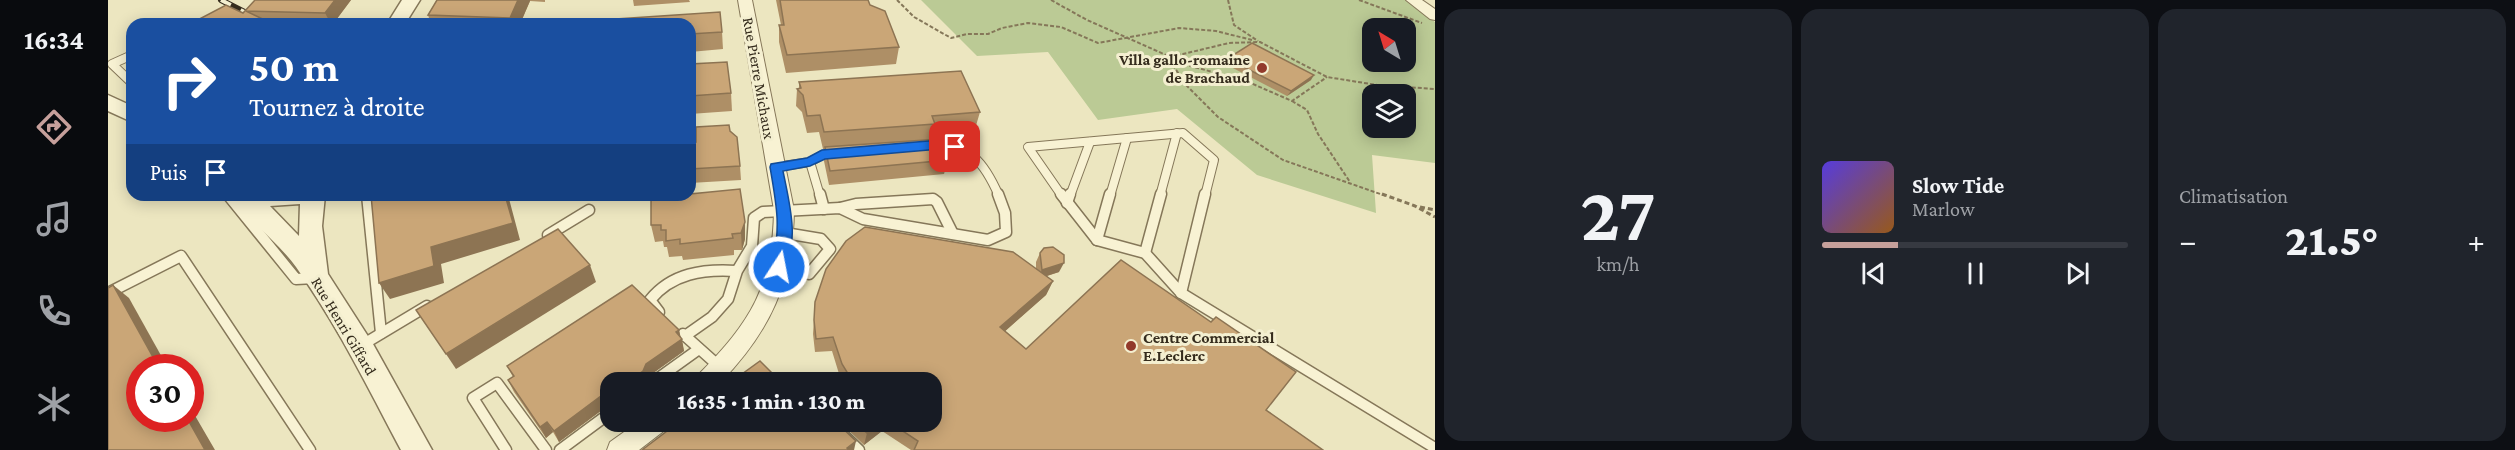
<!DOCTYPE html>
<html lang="fr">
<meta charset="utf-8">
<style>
:root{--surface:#171b24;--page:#20242c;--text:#f1f3f6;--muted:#9ea1a6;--line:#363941;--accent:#c6a09b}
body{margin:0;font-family:"Crimson Pro",serif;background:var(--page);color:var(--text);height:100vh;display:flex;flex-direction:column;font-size:22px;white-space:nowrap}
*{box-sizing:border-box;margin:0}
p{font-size:20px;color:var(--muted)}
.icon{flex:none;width:33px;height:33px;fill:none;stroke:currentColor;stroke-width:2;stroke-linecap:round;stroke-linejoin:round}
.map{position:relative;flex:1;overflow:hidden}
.drawer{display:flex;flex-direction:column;gap:9px;padding:9px;background:#0d0f14;width:1080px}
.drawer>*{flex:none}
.banner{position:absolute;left:18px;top:18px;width:570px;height:183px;border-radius:18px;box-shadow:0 3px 15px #0003;background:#1a4fa0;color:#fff;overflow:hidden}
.needle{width:39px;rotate:322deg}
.tools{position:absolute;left:1254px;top:18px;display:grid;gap:12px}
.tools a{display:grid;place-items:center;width:54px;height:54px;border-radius:12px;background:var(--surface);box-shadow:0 3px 15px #0003;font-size:30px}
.speed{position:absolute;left:18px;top:354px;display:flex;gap:12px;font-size:30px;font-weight:700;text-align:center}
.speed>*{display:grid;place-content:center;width:78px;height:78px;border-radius:50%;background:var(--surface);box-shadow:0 3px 15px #0003;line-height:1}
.speed .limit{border:9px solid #d22;background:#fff;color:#111}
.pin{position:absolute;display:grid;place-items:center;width:51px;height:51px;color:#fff;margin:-26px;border-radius:12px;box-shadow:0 3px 9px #0006}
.me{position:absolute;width:66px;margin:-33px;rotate:11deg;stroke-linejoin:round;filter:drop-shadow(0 0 4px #0008)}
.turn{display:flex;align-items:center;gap:21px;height:126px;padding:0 24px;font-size:27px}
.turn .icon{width:78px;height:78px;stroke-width:2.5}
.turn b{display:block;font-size:42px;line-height:51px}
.then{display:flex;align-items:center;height:57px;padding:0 24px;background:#0003;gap:12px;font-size:22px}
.big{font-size:45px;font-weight:800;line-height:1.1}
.drawer .tile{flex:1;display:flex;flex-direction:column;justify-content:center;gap:9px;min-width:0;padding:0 21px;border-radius:18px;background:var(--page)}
.drawer .dial{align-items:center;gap:0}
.dial b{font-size:78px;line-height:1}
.song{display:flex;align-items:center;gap:18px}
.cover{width:72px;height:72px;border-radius:9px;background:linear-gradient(135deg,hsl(250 70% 55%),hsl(30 70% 35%))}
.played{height:6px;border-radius:3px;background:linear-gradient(90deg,var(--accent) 25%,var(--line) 25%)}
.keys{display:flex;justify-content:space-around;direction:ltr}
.heat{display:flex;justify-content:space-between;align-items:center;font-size:33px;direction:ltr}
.drawer .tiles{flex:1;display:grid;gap:9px;grid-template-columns:repeat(3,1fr)}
.trip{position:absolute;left:492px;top:372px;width:342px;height:60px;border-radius:18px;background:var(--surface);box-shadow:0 3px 15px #0003;font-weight:800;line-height:60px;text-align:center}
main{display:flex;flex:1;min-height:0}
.dock{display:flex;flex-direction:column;width:108px;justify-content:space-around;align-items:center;background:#090b0e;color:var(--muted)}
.dock .icon{width:42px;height:42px}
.dock .active{color:var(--accent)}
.dock b{font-size:27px;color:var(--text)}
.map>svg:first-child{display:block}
.green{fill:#bbca95;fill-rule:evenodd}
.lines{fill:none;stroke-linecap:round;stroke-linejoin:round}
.service-far1-casing{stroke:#857759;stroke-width:10}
.service-casing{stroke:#857759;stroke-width:13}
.minor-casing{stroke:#857759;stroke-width:2}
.tertiary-casing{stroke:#857759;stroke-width:3}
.path-far1{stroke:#857759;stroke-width:2;stroke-dasharray:4 2;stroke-linecap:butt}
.path{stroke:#857759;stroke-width:3;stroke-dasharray:5 3;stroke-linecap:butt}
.service-far1{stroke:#f8f2d3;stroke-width:8}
.service{stroke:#f8f2d3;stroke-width:10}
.minor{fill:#f8f2d3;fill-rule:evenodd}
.tertiary{fill:#f8f2d3;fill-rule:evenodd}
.rail-casing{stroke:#352c1d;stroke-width:6}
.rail{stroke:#f4efd0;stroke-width:4;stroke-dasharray:11;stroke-linecap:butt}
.wall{fill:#ae8f66}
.shaded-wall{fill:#8d7453}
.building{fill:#caa677;stroke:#8d7453;stroke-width:1.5}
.route{fill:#1a73e8;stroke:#114b97;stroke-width:1.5}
.poi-dot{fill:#923a2b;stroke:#f4efd0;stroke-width:2}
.labels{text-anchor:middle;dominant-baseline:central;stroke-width:6;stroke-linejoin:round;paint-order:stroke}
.poi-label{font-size:16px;font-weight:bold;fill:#352c1d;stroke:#f4efd0;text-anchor:end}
.street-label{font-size:16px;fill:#352c1d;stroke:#f4efd0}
</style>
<main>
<nav class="dock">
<b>16:34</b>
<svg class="icon active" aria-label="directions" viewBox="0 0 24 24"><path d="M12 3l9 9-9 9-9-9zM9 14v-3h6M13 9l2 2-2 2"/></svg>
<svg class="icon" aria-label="music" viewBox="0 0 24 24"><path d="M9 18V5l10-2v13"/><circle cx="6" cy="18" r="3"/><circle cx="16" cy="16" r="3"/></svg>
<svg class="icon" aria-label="phone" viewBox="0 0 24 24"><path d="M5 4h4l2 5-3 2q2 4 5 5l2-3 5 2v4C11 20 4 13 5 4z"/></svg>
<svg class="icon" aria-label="climate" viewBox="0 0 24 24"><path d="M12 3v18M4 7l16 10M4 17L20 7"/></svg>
</nav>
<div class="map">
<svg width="1327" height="450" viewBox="0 0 1327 450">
<rect width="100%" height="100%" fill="#ece6c0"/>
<path class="green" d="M813,0H1298L1327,22V163L1264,155L1268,213L1149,175L1069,109L990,120L940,52L869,56ZM1264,28H1298V62H1264ZM1264,94H1298V128H1264Z"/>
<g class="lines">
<g class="service-far1-casing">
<g id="service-far1">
<polyline points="24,55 4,64 24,83"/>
<path d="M822,146C862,143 876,162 891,196"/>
<polyline points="702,162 712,196"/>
<polyline points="668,167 702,162 714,155 727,154"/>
<polyline points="954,196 920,147 1075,133 1106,160 1097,196"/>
<polyline points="962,196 982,142"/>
<polyline points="1002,196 1019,138"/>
<polyline points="1052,196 1069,133"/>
</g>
</g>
<g class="service-casing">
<g id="service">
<polyline points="712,194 716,209"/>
<polyline points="953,194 989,240 1037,253 1073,293"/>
<polyline points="120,195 188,279 207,278"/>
<polyline points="259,195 273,333"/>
<polyline points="959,203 962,194"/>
<polyline points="732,208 748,204 825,199 829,202 845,234"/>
<polyline points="440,235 481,210"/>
<polyline points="989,240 1002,194"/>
<polyline points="1037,253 1053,194"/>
<polyline points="671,267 701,274 722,249 713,239 677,233"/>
<polyline points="0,293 73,256 202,450"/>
<polyline points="1073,293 1327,448"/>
<polyline points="1073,293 1097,194"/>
<path d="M551,312L542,300C564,273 595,269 628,271"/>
<polyline points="575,334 613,368"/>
<polyline points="577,336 604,317 620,299 629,271 644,246 646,218 655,212 732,208 755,219 880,240 898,232 897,213 890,194"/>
<polyline points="254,345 319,306"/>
<polyline points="545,382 591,349"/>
<polyline points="722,422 751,450"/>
<polyline points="398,450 365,398 389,383 438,450"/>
<polyline points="452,450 502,413"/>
</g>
</g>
<g class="minor-casing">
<g id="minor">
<path d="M630,0H644L686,210C685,282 662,331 613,382H587L590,375C643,322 665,286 666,210Z"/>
<polygon points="1298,0 1314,0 1327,9 1327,20 1322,19"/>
<polygon points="530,422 561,422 557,430 531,450 499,450 502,442"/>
</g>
</g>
<g class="tertiary-casing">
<g id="tertiary">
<polygon points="294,0 312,0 297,24 279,24"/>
<polygon points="0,95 24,106 24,122 0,111"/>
<path d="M124,195H217L214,226L220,274L265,344L324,450H293C260,388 229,324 188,267C171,243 138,219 124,195ZM192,204L191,236L162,206Z"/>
</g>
</g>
<g class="path-far1">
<polyline points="789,0 806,17 843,38 859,34 880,34 894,28 920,23 953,27 990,43 1071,28 1108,31 1144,40"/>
<polyline points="943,0 979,20 1058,55 1075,54 1121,43 1152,42 1219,77 1269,85 1327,89"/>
<polyline points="1120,0 1126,25 1150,41"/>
<polyline points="1251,0 1314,23"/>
<polyline points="1058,55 1079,86 1110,117 1175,160 1278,196"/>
<polyline points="1064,61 1138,81 1184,101 1219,77"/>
<polyline points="1184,101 1199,110 1210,134 1242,182"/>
</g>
<g class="path">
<polyline points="1274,194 1307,206 1327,217"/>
<polyline points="1312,207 1327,210"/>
</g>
<use href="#service-far1" class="service-far1"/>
<use href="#service" class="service"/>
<use href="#minor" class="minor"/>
<use href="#tertiary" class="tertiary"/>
<g class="rail-casing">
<polyline id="rail" points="113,0 160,24"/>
</g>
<use href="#rail" class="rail"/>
</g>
<g class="wall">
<polygon points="147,0 243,0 225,24 82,24 135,13"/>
<polygon points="329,0 437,0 437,2 422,1 412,24 323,24 320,15"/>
<polygon points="525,0 581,0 582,2 526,6"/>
<polygon points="668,0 760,0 762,5 791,47 788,64 678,73 671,42 671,25 673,25"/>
<polygon points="582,24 614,32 615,49 582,52"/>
<polygon points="1122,57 1203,80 1179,96 1121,66 1122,64 1119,62"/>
<polygon points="582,64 623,93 624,111 582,114"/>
<polygon points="691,82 872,112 867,129 826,133 824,139 840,160 836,174 721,185 716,161 717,149 715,149 711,132 699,133 694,112 688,106 689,89 691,89"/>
<polygon points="622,131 632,166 633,180 582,183 582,143 588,142"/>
<polygon points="632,189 637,239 634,250 626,250 626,255 575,260 574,256 561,257 559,247 556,247 555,241 547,242 543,225"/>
<polygon points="932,253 951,272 939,276 945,281 938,295 897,331 918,349 1158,410 1215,450 803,450 774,431 756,445 736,426 737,422 824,422 824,382 735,382 732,377 724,351 707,352 705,334 707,302 928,269 928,262"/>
<polygon points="571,330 576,351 541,376 538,382 502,382 502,407 498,407 451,442 445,432 438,438 406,392 400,380 405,377 399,366"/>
</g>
<g class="shaded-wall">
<polygon points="227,0 243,0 225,24 223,24 217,13"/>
<polygon points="410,0 422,0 422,1 412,24 404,24 402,18"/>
<polygon points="1206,75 1203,80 1179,96 1183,91"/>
<polygon points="397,195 400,195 412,240 333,264 336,283 282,299 271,283"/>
<polygon points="637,222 637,239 634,250 633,233"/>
<polygon points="956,263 951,272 929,279 934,270"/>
<polygon points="482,265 488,282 348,369 338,354"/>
<polygon points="945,281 938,295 886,341 892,327"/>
<polygon points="5,285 21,298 60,368 51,368"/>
<polygon points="571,330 573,340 574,339 576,351 541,376 538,382 519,382"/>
<polygon points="493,396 498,407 451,442 446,431"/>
<polygon points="82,407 107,450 97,450 79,418 82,418"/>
<polygon points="439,422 445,432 438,438 432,427"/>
<polygon points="775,422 777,422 774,431 756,445 759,433"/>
<polygon points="748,441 746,450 739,450 739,448"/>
</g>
<g class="building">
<polygon points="147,0 227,0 217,13 138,11 165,24 82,24 118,5 135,13"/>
<polygon points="329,0 410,0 402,18 320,15"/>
<polygon points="672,0 760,0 762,5 777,11 791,47 679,55 671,25 676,25"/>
<polygon points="612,12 614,32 582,34 582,24 493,24 493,20"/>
<polygon points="1144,43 1206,75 1183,91 1124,61 1126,59 1122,57"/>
<polygon points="619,62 623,93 582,96 582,64"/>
<polygon points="853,71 872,112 824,116 827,124 716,132 712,115 699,116 695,95 689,89 693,88 691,82"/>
<polygon points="621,125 622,131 629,137 632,166 582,169 582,143 588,142 588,127"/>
<polygon points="831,139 840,160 722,171 717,147"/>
<polygon points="632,189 637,222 633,233 624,234 625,238 572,244 572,239 558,241 558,230 553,230 553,225 543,225 543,198 582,195 582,194"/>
<polygon points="263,195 397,195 405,223 323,247 326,266 271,283"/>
<polygon points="757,227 905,252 945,281 892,327 918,349 1013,260 1103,322 1108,317 1188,372 1158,410 1215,450 806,450 810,441 781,422 824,422 824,382 745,382 734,364 725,337 708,339 706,320 707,302 718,269 738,241"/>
<polygon points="450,229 482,265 338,354 308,310"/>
<polygon points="945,247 956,255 956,263 934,270 932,253 936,248"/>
<polygon points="5,285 51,368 32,368 32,418 79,418 97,450 0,450 0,288"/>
<polygon points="524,285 568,327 571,330 568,332 574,339 538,364 535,371 519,382 502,382 502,394 501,395 493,396 446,431 439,422 432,427 400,380 406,376 399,366"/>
<polygon points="652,361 673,382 623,382"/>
<polygon points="571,422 712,422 719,429 728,422 748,441 739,448 741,450 534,450"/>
<polygon points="746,422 775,422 759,433"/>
</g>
<path class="route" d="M832,140L847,142L853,147L847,151L832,149L717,159L702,166L675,171C681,202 692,240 676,271H666L664,267C673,227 669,207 662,167L663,164L699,158L714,150Z"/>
<g class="poi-dot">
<circle cx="1154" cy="68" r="6"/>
<circle cx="1023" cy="346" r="6"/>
</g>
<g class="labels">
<g class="poi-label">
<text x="1142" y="59">Villa gallo-romaine<tspan x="1142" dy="18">de Brachaud</tspan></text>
<text x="1035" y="337" text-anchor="start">Centre Commercial<tspan x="1035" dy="18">E.Leclerc</tspan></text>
</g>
<g class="street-label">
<text transform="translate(651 78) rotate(80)">Rue Pierre Michaux</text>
<text transform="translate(236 326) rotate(59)">Rue Henri Giffard</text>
</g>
</g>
</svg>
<div class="tools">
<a><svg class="needle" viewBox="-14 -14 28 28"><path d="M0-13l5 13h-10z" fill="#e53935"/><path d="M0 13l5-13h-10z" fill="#9ea1a6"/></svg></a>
<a><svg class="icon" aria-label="layers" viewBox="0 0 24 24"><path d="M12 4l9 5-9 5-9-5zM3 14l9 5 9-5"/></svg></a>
</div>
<div class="speed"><div class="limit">30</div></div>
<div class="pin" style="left:847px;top:147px;background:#d93025"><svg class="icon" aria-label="arrive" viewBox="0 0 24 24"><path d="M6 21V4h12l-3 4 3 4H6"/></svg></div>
<svg class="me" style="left:671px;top:267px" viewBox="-20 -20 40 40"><circle r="17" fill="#1a73e8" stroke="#fff" stroke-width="3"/><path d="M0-11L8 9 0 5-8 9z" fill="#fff"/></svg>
<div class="trip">16:35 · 1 min · 130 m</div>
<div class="banner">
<div class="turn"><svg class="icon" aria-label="right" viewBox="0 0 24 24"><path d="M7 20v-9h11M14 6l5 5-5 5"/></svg><div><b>50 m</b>Tournez à droite</div></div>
<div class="then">Puis<svg class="icon" aria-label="arrive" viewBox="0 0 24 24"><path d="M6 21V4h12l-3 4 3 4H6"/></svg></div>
</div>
</div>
<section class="drawer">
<div class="tiles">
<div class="tile dial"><b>27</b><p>km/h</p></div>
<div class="tile">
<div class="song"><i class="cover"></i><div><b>Slow Tide</b><p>Marlow</p></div></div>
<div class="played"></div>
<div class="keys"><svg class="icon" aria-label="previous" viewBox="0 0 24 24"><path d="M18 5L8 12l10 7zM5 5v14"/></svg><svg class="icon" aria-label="pause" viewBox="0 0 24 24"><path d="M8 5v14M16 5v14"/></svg><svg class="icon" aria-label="next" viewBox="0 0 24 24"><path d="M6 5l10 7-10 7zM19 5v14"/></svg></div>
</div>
<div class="tile"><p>Climatisation</p>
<div class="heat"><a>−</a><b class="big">21.5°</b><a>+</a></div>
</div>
</div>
</section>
</main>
